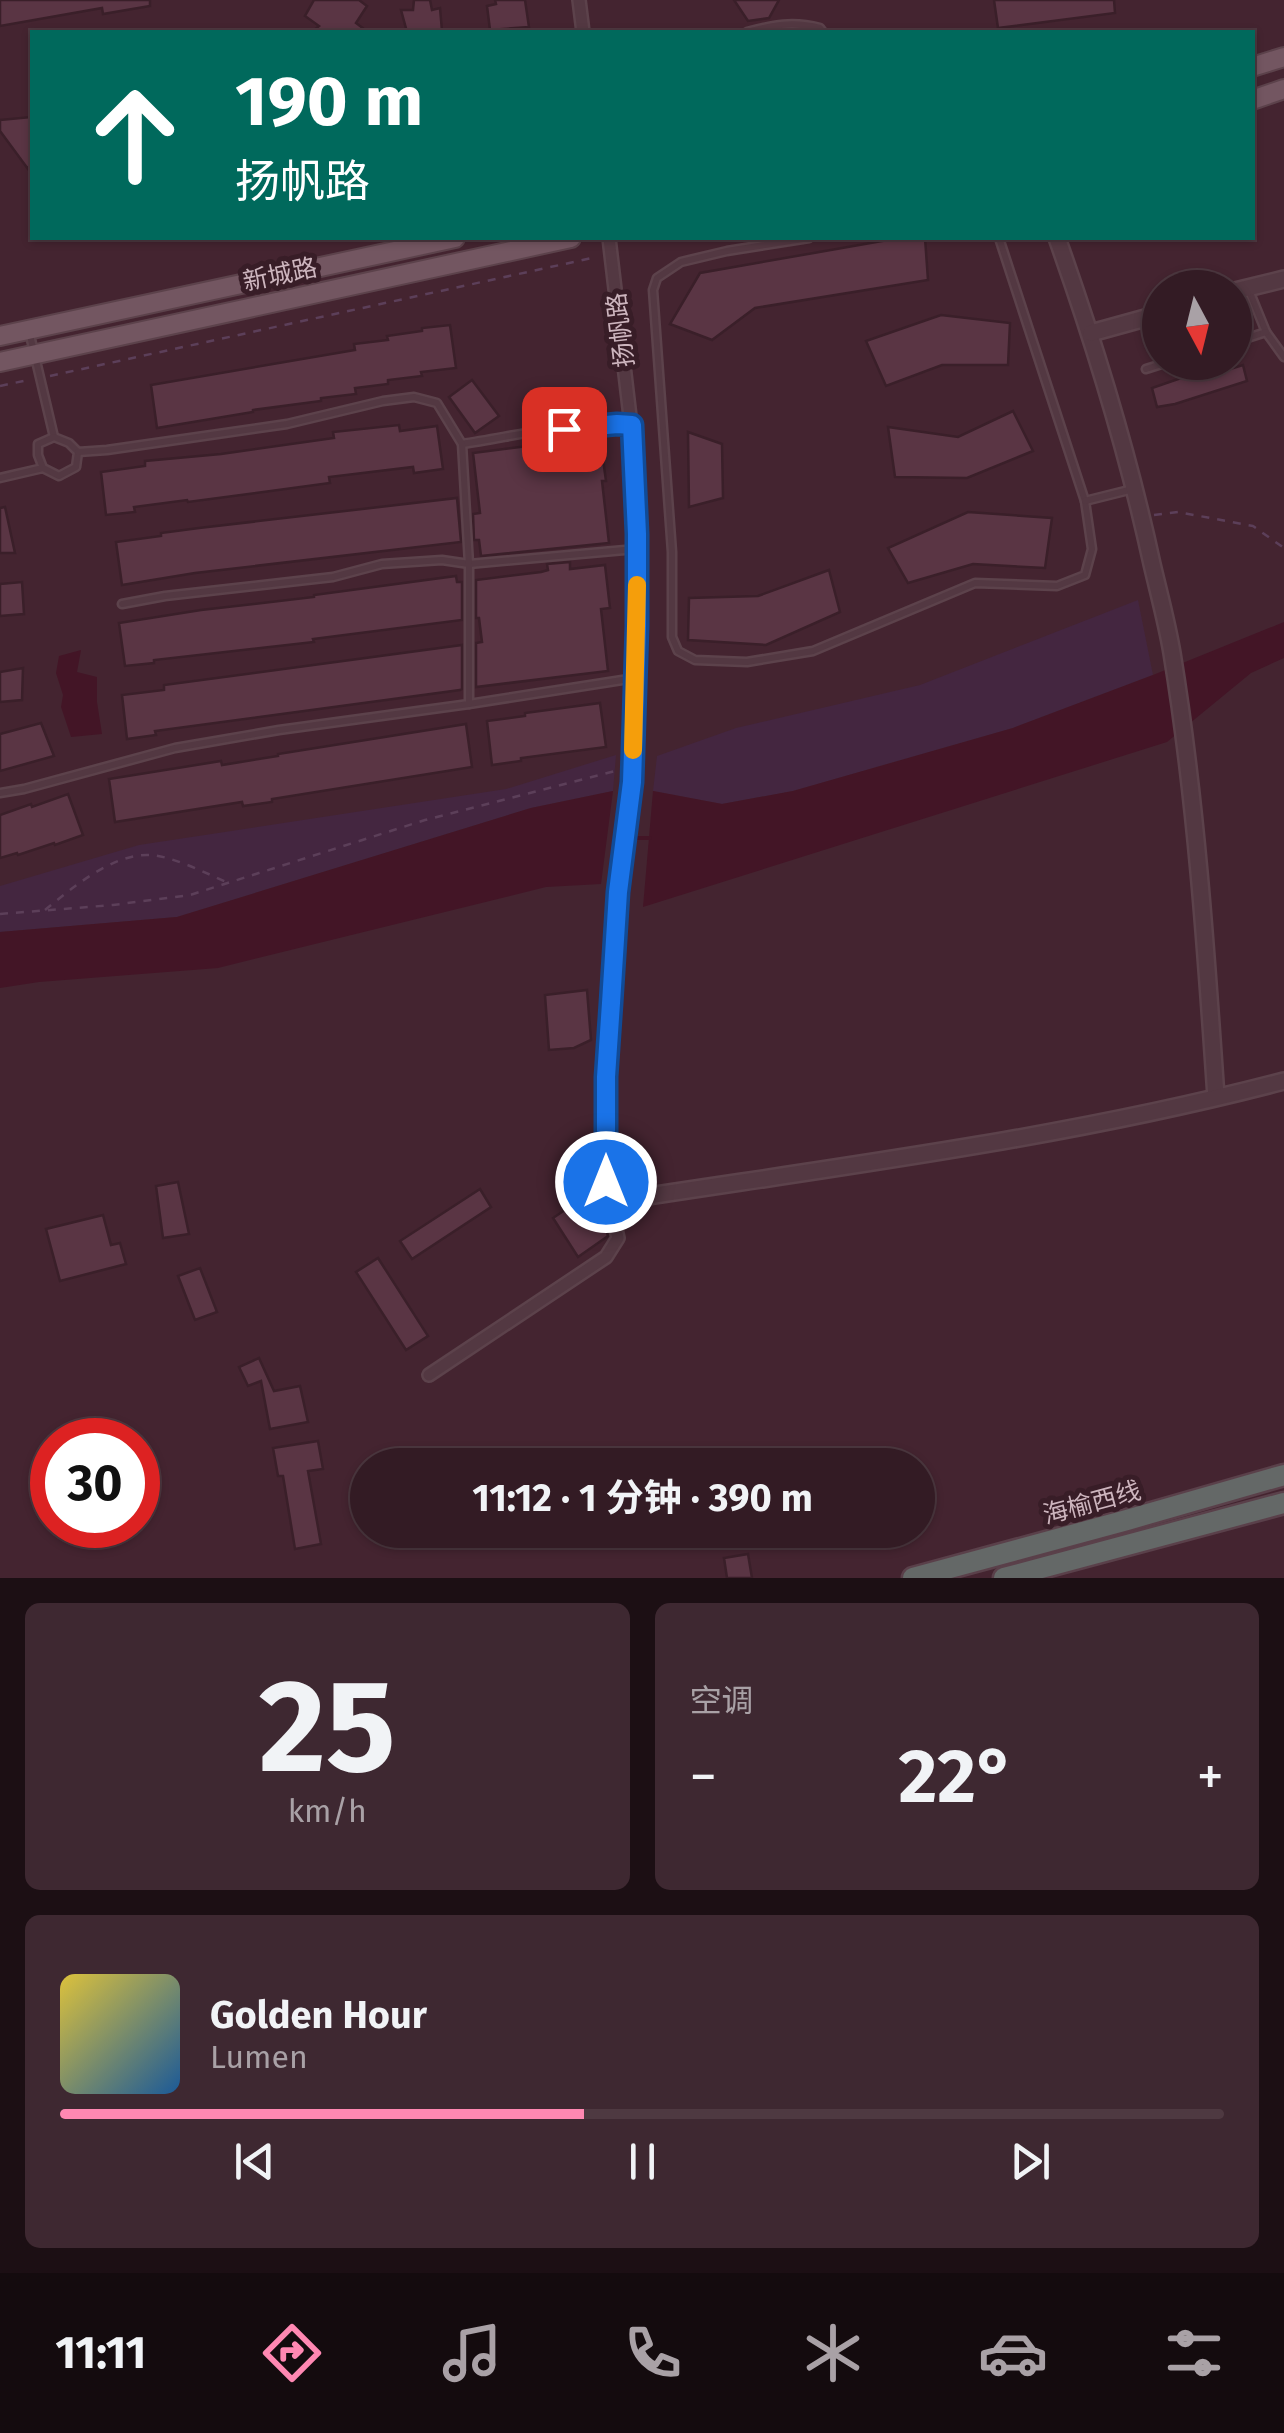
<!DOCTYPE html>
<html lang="zh">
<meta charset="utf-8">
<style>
:root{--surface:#331b24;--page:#3e2831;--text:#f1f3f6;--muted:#a9a1a6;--line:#4e3941;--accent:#ff88b2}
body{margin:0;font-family:"Fira Sans","Noto Sans SC",sans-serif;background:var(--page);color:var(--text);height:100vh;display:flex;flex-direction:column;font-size:38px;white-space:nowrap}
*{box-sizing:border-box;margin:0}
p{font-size:32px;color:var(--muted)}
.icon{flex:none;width:55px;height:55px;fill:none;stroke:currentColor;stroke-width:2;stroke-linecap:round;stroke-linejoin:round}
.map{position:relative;height:1578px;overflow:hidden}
.sheet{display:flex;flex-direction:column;gap:25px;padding:25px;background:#1c0f14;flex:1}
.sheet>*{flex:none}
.guide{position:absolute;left:30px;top:30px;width:1225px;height:210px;border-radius:0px;box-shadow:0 2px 8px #0004,0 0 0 2px var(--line);background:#00695c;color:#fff;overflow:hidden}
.needle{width:65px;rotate:173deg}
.tools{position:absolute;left:1142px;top:270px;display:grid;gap:20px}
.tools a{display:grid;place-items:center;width:110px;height:110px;border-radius:50%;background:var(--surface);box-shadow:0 2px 8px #0004,0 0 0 2px var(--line);font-size:50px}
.speed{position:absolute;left:30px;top:1418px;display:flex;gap:20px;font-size:50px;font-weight:700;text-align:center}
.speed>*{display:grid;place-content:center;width:130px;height:130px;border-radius:50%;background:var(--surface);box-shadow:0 2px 8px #0004,0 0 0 2px var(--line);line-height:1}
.speed .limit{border:15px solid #d22;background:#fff;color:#111}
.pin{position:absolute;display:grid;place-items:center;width:85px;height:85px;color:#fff;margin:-42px;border-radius:20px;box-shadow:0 5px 15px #0006}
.me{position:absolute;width:110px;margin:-55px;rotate:0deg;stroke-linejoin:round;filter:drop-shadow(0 0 8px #0008)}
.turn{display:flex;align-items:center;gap:35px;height:210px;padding:0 40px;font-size:45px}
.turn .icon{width:130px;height:130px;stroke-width:2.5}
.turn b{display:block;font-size:70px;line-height:85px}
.big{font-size:75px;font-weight:700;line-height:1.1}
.sheet .widget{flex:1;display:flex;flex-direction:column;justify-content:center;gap:15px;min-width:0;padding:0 35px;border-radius:15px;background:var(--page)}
.sheet .dial{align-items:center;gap:0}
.dial b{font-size:130px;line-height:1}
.song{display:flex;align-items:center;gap:30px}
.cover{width:120px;height:120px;border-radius:15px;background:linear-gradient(135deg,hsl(50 70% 55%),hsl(210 70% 35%))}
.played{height:10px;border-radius:5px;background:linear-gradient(90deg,var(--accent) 45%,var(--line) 45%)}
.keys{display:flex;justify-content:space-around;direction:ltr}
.heat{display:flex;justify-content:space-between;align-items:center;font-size:55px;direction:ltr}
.sheet .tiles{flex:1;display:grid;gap:25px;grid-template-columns:1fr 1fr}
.widget:last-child{grid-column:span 2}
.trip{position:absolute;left:350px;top:1448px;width:585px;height:100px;border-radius:50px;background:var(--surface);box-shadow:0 2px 8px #0004,0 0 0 2px var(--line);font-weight:700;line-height:100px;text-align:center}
.menu{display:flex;height:160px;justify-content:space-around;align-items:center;background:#140b0e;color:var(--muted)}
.menu .icon{width:70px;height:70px}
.menu .active{color:var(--accent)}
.menu b{font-size:45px;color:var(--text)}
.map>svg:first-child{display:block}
.green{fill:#442640}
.water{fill:#431526}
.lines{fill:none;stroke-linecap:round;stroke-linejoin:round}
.stream{stroke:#431526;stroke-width:4}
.building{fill:#5a3544;stroke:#3a1f29;stroke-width:2.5}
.service-casing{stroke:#5c424b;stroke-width:11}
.minor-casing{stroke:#5c424b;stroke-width:16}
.tertiary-casing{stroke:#5c424b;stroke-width:20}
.primary-casing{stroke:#5c424b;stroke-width:22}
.trunk-casing{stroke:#5a404a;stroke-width:25}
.path{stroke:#5c3f59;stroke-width:2.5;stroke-dasharray:8 8;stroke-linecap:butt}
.service{stroke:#533842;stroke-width:6}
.minor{stroke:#533842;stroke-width:11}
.tertiary{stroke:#533842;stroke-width:15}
.primary{stroke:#735661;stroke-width:18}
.trunk{stroke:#646867;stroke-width:20}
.route-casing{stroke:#114b97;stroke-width:25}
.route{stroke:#1a73e8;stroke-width:18}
.slow{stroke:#f59e0b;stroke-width:18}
.labels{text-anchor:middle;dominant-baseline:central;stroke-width:10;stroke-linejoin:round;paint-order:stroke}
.street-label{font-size:25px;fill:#cdb5be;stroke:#381d27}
</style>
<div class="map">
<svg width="1284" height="1578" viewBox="0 0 1284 1578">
<rect width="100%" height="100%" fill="#442430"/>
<g class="green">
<polygon points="1138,600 1153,675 1013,728 793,791 722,804 653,791 657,756 736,728 920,685"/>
<polygon points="616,755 613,791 531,808 177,917 0,932 0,886 139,845 506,789"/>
</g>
<g class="water">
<polygon points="1284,622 1284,658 1251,673 1167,742 643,907 653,791 722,804 793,791 1013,728 1153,675"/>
<polygon points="81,650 77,672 97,677 97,702 102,734 71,737 61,707 63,695 56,673 59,656"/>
<polygon points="613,791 601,884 546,887 218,968 39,982 0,988 0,932 177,917 531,808"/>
</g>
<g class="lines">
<polyline class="stream" points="629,838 650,838"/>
</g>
<g class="building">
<polygon points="0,0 150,0 150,6 103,14 102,8 0,26"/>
<polygon points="314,0 359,0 367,6 356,23 368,32 312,32 319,26 305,16"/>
<polygon points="414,0 430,0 432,10 440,8 442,31 407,32 401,10 413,10"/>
<polygon points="495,0 525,0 529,27 490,30 487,6 496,4"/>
<polygon points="734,0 779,0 769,18 748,21"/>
<polygon points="994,0 1114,0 1115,13 998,28"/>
<polygon points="31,117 32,159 28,169 0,131 0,120"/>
<polygon points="899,238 925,238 928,280 755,308 712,340 670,324 700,273"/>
<polygon points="941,315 1010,323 1008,365 942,365 886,386 866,341"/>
<polygon points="450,325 456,368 421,372 422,376 388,380 388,384 355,388 356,394 321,398 321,401 253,410 253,412 157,428 151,385 355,350 354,344 388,340 387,336 422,331 422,328"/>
<polygon points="1243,365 1247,381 1175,404 1157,407 1152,388 1181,378 1203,373 1204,377"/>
<polygon points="472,380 499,416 475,433 449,397"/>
<polygon points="1013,411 1033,451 967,478 895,477 888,427 958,437"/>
<polygon points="399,425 400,431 437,426 443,469 414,473 413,467 329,477 330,483 188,502 187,500 134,507 135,512 106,515 101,472 145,466 145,461 221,454 334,438 333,432"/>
<polygon points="688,432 722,444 723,498 689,507"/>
<polygon points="600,437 606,481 602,481 609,543 481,556 479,540 474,540 473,514 480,513 473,453"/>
<polygon points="457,498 461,542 195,573 122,585 116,542 161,536 161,533 199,528"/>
<polygon points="5,507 15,553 0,553 0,508"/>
<polygon points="968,512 1052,518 1045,568 973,564 908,583 888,548"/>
<polygon points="570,562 570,569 605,565 610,608 601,609 608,671 476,687 476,643 482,642 479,618 476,618 476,580 541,572 548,570 547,564"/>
<polygon points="829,570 840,612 766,645 688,640 689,598 758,596"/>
<polygon points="456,576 457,582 462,582 462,620 313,639 314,642 154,660 154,663 125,666 119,623 201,610 314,597 314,595"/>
<polygon points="22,582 24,614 0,616 0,584"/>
<polygon points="462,645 462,689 460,690 155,731 156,735 127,739 122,695 164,690 164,685"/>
<polygon points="23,668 22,700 0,702 0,672"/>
<polygon points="600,703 606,747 521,758 521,761 492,765 487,721 525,716 525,713"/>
<polygon points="41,723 54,756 0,771 0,734"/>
<polygon points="466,724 472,767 272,799 272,802 243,806 242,802 115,822 109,779 221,761 222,765 278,756 278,754"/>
<polygon points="68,794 83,835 55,845 54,843 18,855 17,853 0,858 0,815 31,804 32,807"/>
<polygon points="587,990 591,1040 574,1048 549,1050 545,995"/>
<polygon points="178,1182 189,1234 163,1238 156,1186"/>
<polygon points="480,1189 491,1207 412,1259 400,1241"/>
<polygon points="584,1197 606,1229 608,1236 578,1257 553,1218"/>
<polygon points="103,1215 111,1245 120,1243 126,1264 60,1281 46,1229"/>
<polygon points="378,1258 428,1336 406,1350 356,1272"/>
<polygon points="200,1268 217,1312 195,1320 178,1276"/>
<polygon points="259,1358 274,1391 300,1386 308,1422 270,1429 261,1381 248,1386 239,1367"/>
<polygon points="318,1441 323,1469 308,1471 321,1544 295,1549 283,1476 278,1476 273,1448"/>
<polygon points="748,1554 752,1578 727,1578 724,1558"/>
</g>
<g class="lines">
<g class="service-casing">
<g id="service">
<path d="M747,32C773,25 793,21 820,28L823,32"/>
<polyline points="809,238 727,251 681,262 657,278 653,290 672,552 672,637 678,651 695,660 747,662 813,651 975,583 1057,586 1085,575 1092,549 1085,501 999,238"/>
<polyline points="1248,288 1266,332 1284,357"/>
<polyline points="29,331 54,437"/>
<polyline points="1235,342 1266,332"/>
<polyline points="1146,369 1168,362"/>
<path d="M462,444C516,436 577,420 631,425"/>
<polyline points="0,478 43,468 59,476 76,467 78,452 69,443 54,437 38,444 38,455 43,468"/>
<polyline points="1085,501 1133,489"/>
<polyline points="122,604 165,596 333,577 382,564 442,560 469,564 636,549"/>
<polyline points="469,704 635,678"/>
<polyline points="0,793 24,789 175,748 279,730 469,704 469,564 462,444 437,403 414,397 383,401 287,424 107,450 78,452"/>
</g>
</g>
<g class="minor-casing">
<g id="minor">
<polyline points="579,0 583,32"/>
<polyline points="429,1375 606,1257 618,1238 605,1182 606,1077 618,892 632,782 637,626 637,534 631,425 609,238"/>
</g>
</g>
<g class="tertiary-casing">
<g id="tertiary">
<path d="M1057,238C1095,345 1128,453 1152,564C1159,594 1167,623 1172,653C1196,800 1206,949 1216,1097"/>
<polyline points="1235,291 1284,279"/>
<polyline points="1091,333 1160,314"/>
<path d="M610,1202C835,1167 1063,1139 1284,1081"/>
</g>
</g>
<g class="primary-casing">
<g id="primary">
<polyline points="1252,67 1284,57"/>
<polyline points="1252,100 1284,89"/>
<polyline points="0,336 455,238"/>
<polyline points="0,362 571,238"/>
</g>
</g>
<g class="trunk-casing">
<g id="trunk">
<polyline points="913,1578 1127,1520 1284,1475"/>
<polyline points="1004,1578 1284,1503"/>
</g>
</g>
<g class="path">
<polyline points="50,376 592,258"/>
<polyline points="0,386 28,380"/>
<polyline points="1154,515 1178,512 1253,526 1284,548"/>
<path d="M45,910C72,888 113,853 150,855C172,856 206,873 226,882"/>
<polyline points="0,914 113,905 190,895 425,820 615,771 619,773"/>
</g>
<use href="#service" class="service"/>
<use href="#minor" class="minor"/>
<use href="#tertiary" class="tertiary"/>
<use href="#primary" class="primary"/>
<use href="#trunk" class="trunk"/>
</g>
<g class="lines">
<g class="route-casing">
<polyline id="route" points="564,429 617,424 632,425 637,534 637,626 632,782 618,892 611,1003 606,1077 606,1182"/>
</g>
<use href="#route" class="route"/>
<polyline class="slow" points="633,750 637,585"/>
</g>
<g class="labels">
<g class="street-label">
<text transform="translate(280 275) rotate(-12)">新城路</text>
<text transform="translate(621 330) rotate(-97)">扬帆路</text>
<text transform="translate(1092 1503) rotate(-15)">海榆西线</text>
</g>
</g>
</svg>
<div class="tools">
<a><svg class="needle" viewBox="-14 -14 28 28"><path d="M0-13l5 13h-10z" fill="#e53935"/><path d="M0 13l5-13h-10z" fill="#a9a1a6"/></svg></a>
</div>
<div class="speed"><div class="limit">30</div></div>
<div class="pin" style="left:564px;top:429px;background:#d93025"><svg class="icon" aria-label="arrive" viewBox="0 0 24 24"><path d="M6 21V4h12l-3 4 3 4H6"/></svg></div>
<svg class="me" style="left:606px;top:1182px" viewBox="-20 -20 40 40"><circle r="17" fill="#1a73e8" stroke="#fff" stroke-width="3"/><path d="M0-11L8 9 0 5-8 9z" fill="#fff"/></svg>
<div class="trip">11:12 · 1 分钟 · 390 m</div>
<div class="guide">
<div class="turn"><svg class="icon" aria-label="ahead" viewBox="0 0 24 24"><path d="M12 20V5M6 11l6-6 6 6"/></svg><div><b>190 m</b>扬帆路</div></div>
</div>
</div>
<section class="sheet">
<div class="tiles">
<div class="widget dial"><b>25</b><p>km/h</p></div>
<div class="widget"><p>空调</p>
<div class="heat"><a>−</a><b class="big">22°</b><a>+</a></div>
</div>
<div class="widget">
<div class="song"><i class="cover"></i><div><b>Golden Hour</b><p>Lumen</p></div></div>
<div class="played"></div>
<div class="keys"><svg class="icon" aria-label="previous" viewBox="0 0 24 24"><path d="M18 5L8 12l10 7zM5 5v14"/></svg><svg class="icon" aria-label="pause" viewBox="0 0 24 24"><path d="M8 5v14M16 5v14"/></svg><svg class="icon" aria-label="next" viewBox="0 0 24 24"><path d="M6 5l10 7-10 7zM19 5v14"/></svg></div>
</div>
</div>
</section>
<nav class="menu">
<b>11:11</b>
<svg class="icon active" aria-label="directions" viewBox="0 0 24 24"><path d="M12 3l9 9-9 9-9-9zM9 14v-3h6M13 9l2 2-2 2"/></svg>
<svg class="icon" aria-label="music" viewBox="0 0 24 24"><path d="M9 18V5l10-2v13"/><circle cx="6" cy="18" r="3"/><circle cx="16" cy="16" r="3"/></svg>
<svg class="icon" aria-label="phone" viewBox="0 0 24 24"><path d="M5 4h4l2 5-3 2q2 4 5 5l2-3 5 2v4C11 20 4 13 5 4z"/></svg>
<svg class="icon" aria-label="climate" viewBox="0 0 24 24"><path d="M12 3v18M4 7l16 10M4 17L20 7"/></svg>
<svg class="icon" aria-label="car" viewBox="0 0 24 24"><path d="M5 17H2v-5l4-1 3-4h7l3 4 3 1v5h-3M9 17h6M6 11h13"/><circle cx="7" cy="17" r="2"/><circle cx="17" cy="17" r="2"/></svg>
<svg class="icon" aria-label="filters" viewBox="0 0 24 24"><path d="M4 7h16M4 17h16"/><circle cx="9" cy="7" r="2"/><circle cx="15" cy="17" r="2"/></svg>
</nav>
